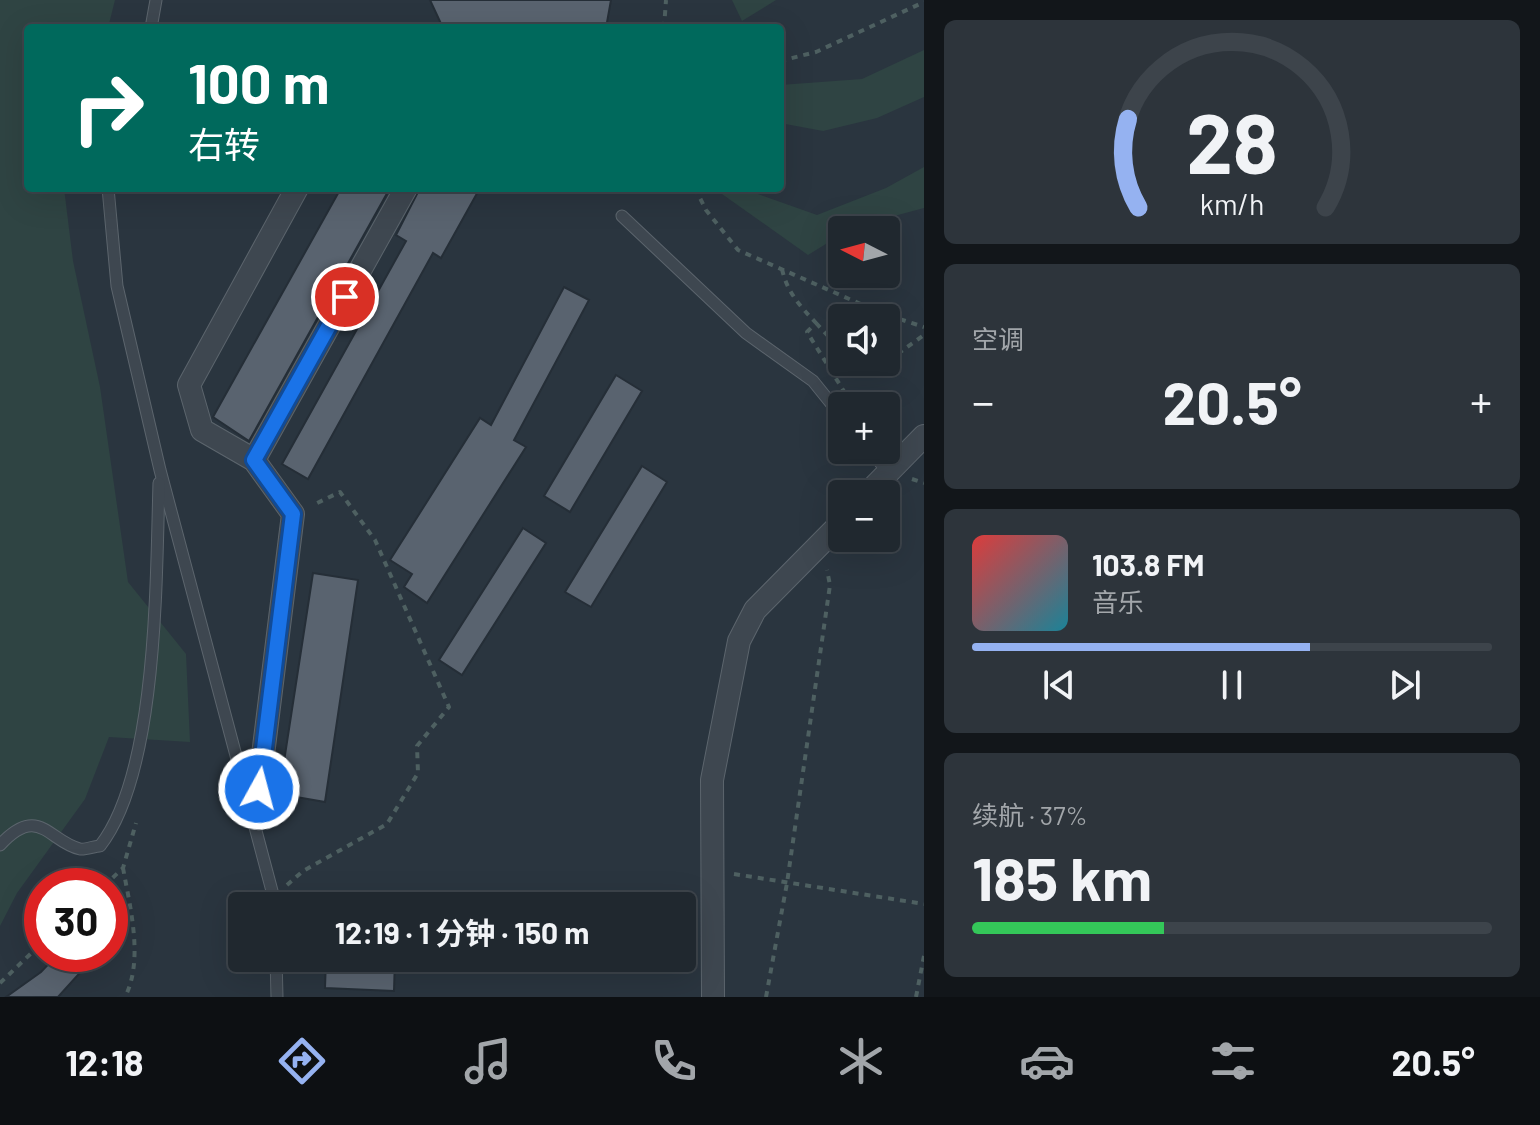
<!DOCTYPE html>
<html lang="zh">
<meta charset="utf-8">
<style>
:root{--surface:#20282f;--page:#2d343b;--text:#f1f3f6;--muted:#a2a6aa;--line:#3d444b;--accent:#95b2f1}
body{margin:0;font-family:Barlow,"Noto Sans SC",sans-serif;background:var(--page);color:var(--text);height:100vh;display:flex;flex-direction:column;font-size:30px;white-space:nowrap}
*{box-sizing:border-box;margin:0}
p{font-size:26px;color:var(--muted)}
.icon{flex:none;width:44px;height:44px;fill:none;stroke:currentColor;stroke-width:2;stroke-linecap:round;stroke-linejoin:round}
.map{position:relative;flex:1;overflow:hidden}
.panel{display:flex;flex-direction:column;gap:20px;padding:20px;background:#12161a;width:616px}
.panel>*{flex:none}
.guide{position:absolute;left:24px;top:24px;width:760px;height:168px;border-radius:8px;box-shadow:0 8px 32px #0002,0 0 0 2px var(--line);background:#00695c;color:#fff;overflow:hidden}
.needle{width:52px;rotate:276deg}
.fabs{position:absolute;left:828px;top:216px;display:grid;gap:16px}
.fabs a{display:grid;place-items:center;width:72px;height:72px;border-radius:8px;background:var(--surface);box-shadow:0 8px 32px #0002,0 0 0 2px var(--line);font-size:40px}
.speed{position:absolute;left:24px;top:868px;display:flex;gap:16px;font-size:40px;font-weight:700;text-align:center}
.speed>*{display:grid;place-content:center;width:104px;height:104px;border-radius:50%;background:var(--surface);box-shadow:0 8px 32px #0002,0 0 0 2px var(--line);line-height:1}
.speed .limit{border:12px solid #d22;background:#fff;color:#111}
.pin{position:absolute;display:grid;place-items:center;width:68px;height:68px;color:#fff;margin:-34px;border:4px solid #fff;border-radius:50%;box-shadow:0 2px 8px #0007}
.me{position:absolute;width:88px;margin:-44px;rotate:7deg;stroke-linejoin:round;filter:drop-shadow(0 0 6px #0008)}
.turn{display:flex;align-items:center;gap:28px;height:168px;padding:0 32px;font-size:36px}
.turn .icon{width:104px;height:104px;stroke-width:2.5}
.turn b{display:block;font-size:56px;line-height:68px}
.big{font-size:60px;font-weight:700;line-height:1.1}
.panel .widget{flex:1;display:flex;flex-direction:column;justify-content:center;gap:12px;min-width:0;padding:0 28px;border-radius:12px;background:var(--page)}
.panel .dial{align-items:center;gap:0}
.dial svg{height:208px;overflow:visible;fill:none;stroke:var(--line);stroke-width:7;stroke-linecap:round;text-anchor:middle}
.dial text{fill:var(--text);stroke:none}
.song{display:flex;align-items:center;gap:24px}
.cover{width:96px;height:96px;border-radius:12px;background:linear-gradient(135deg,hsl(0 70% 55%),hsl(190 70% 35%))}
.played{height:8px;border-radius:4px;background:linear-gradient(90deg,var(--accent) 65%,var(--line) 65%)}
.keys{display:flex;justify-content:space-around;direction:ltr}
.heat{display:flex;justify-content:space-between;align-items:center;font-size:44px;direction:ltr}
.charge{height:12px;border-radius:6px;background:linear-gradient(90deg,#34c759 37%,var(--line) 0)}
.trip{position:absolute;left:228px;top:892px;width:468px;height:80px;border-radius:8px;background:var(--surface);box-shadow:0 8px 32px #0002,0 0 0 2px var(--line);font-weight:700;line-height:80px;text-align:center}
.tabs{display:flex;height:128px;justify-content:space-around;align-items:center;background:#0d1013;color:var(--muted)}
.tabs .icon{width:56px;height:56px}
.tabs .selected{color:var(--accent)}
.tabs b{font-size:36px;color:var(--text)}
main{display:flex;flex:1;min-height:0}
.map>svg:first-child{display:block}
.green{fill:#2f4443}
.building{fill:#59636f;stroke:#252e37;stroke-width:2}
.lines{fill:none;stroke-linecap:round;stroke-linejoin:round}
.service-casing{stroke:#5c656d;stroke-width:13}
.minor-casing{stroke:#5c656d;stroke-width:24}
.path{stroke:#4e6061;stroke-width:4;stroke-dasharray:6 6;stroke-linecap:butt}
.service{stroke:#3e4750;stroke-width:11}
.minor{stroke:#3e4750;stroke-width:22}
.route-casing{stroke:#114b97;stroke-width:20}
.route{stroke:#1a73e8;stroke-width:14}
</style>
<main>
<div class="map">
<svg width="924" height="997" viewBox="0 0 924 997">
<rect width="100%" height="100%" fill="#2a353f"/>
<g class="green">
<polygon points="0,0 115,0 108,28 28,28 28,188 64,188 73,261 100,387 128,582 186,654 190,742 109,737 85,799 17,893 0,926"/>
<polygon points="732,0 776,0 742,21"/>
<polygon points="924,50 924,97 877,118 823,131 780,123 780,85 862,79"/>
<polygon points="924,167 924,208 842,230 842,234 808,255 722,194 758,194 817,215 886,188"/>
</g>
<g class="building">
<polygon points="430,0 611,0 606,28 443,28"/>
<polygon points="341,188 390,188 249,441 213,417"/>
<polygon points="420,188 480,188 441,258 433,253 308,479 282,464 406,241 396,235"/>
<polygon points="564,287 589,300 514,440 526,447 427,603 404,587 412,574 390,560 480,418 491,425"/>
<polygon points="616,375 642,391 570,512 544,496"/>
<polygon points="642,466 667,482 591,607 565,592"/>
<polygon points="523,528 546,543 462,675 439,660"/>
<polygon points="313,573 358,580 325,802 279,794"/>
<polygon points="58,954 97,954 58,997 6,997 41,972"/>
<polygon points="326,958 395,958 394,991 325,988"/>
</g>
<g class="lines">
<g class="service-casing">
<g id="service">
<polyline points="151,28 156,0"/>
<polyline points="108,188 117,286 160,470 276,906"/>
<polyline points="622,216 746,333 813,381 842,417"/>
<polyline points="870,450 887,471"/>
<path d="M0,845C39,803 49,842 80,849C85,850 95,846 100,846C158,772 156,577 159,483"/>
<polyline points="276,958 277,997"/>
</g>
</g>
<g class="minor-casing">
<g id="minor">
<polyline points="254,460 406,188"/>
<polyline points="867,494 924,436"/>
<polyline points="255,819 293,514 254,460 202,430 189,385 297,188"/>
<polyline points="713,997 712,780 739,641 755,610 842,522"/>
</g>
</g>
<g class="path">
<polyline points="664,28 666,0"/>
<polyline points="780,61 816,52 924,2"/>
<polyline points="695,188 706,210 738,250 881,313 924,327"/>
<path d="M782,269C787,292 800,306 816,323L807,332L845,393"/>
<polyline points="816,323 842,351"/>
<polyline points="848,362 853,372 885,363 924,335"/>
<polyline points="912,479 924,483"/>
<path d="M123,868C130,907 144,960 125,997"/>
<polyline points="734,874 924,904"/>
<polyline points="287,885 303,871 387,824 418,773 417,746 449,707 375,540 340,492 313,505"/>
<polyline points="104,886 123,868 136,823"/>
<polyline points="0,983 42,943"/>
<polyline points="766,997 787,883 830,585 827,570"/>
<polyline points="916,997 924,956"/>
</g>
<use href="#service" class="service"/>
<use href="#minor" class="minor"/>
</g>
<g class="lines">
<g class="route-casing">
<polyline id="route" points="259,789 293,514 254,460 345,297"/>
</g>
<use href="#route" class="route"/>
</g>
</svg>
<div class="fabs">
<a><svg class="needle" viewBox="-14 -14 28 28"><path d="M0-13l5 13h-10z" fill="#e53935"/><path d="M0 13l5-13h-10z" fill="#a2a6aa"/></svg></a>
<a><svg class="icon" aria-label="sound" viewBox="0 0 24 24"><path d="M4 9h4l5-4v14l-5-4H4zM17 9q2 3 0 6"/></svg></a>
<a>+</a>
<a>−</a>
</div>
<div class="speed"><div class="limit">30</div></div>
<div class="pin" style="left:345px;top:297px;background:#d93025"><svg class="icon" aria-label="arrive" viewBox="0 0 24 24"><path d="M6 21V4h12l-3 4 3 4H6"/></svg></div>
<svg class="me" style="left:259px;top:789px" viewBox="-20 -20 40 40"><circle r="17" fill="#1a73e8" stroke="#fff" stroke-width="3"/><path d="M0-11L8 9 0 5-8 9z" fill="#fff"/></svg>
<div class="trip">12:19 · 1 分钟 · 150 m</div>
<div class="guide">
<div class="turn"><svg class="icon" aria-label="right" viewBox="0 0 24 24"><path d="M7 20v-9h11M14 6l5 5-5 5"/></svg><div><b>100 m</b>右转</div></div>
</div>
</div>
<section class="panel">
<div class="widget dial"><svg viewBox="0 0 100 80">
<path d="M14 69A42 42 0 1 1 86 69"/>
<path d="M14 69A42 42 0 0 1 10 35" stroke="#95b2f1"/>
<text x="50" y="56" font-size="32" font-weight="700">28</text>
<text x="50" y="72" font-size="11">km/h</text>
</svg></div>
<div class="widget"><p>空调</p>
<div class="heat"><a>−</a><b class="big">20.5°</b><a>+</a></div>
</div>
<div class="widget">
<div class="song"><i class="cover"></i><div><b>103.8 FM</b><p>音乐</p></div></div>
<div class="played"></div>
<div class="keys"><svg class="icon" aria-label="previous" viewBox="0 0 24 24"><path d="M18 5L8 12l10 7zM5 5v14"/></svg><svg class="icon" aria-label="pause" viewBox="0 0 24 24"><path d="M8 5v14M16 5v14"/></svg><svg class="icon" aria-label="next" viewBox="0 0 24 24"><path d="M6 5l10 7-10 7zM19 5v14"/></svg></div>
</div>
<div class="widget"><p>续航 · 37%</p><b class="big">185 km</b><div class="charge"></div></div>
</section>
</main>
<nav class="tabs">
<b>12:18</b>
<svg class="icon selected" aria-label="directions" viewBox="0 0 24 24"><path d="M12 3l9 9-9 9-9-9zM9 14v-3h6M13 9l2 2-2 2"/></svg>
<svg class="icon" aria-label="music" viewBox="0 0 24 24"><path d="M9 18V5l10-2v13"/><circle cx="6" cy="18" r="3"/><circle cx="16" cy="16" r="3"/></svg>
<svg class="icon" aria-label="phone" viewBox="0 0 24 24"><path d="M5 4h4l2 5-3 2q2 4 5 5l2-3 5 2v4C11 20 4 13 5 4z"/></svg>
<svg class="icon" aria-label="climate" viewBox="0 0 24 24"><path d="M12 3v18M4 7l16 10M4 17L20 7"/></svg>
<svg class="icon" aria-label="car" viewBox="0 0 24 24"><path d="M5 17H2v-5l4-1 3-4h7l3 4 3 1v5h-3M9 17h6M6 11h13"/><circle cx="7" cy="17" r="2"/><circle cx="17" cy="17" r="2"/></svg>
<svg class="icon" aria-label="filters" viewBox="0 0 24 24"><path d="M4 7h16M4 17h16"/><circle cx="9" cy="7" r="2"/><circle cx="15" cy="17" r="2"/></svg>
<b>20.5°</b>
</nav>
